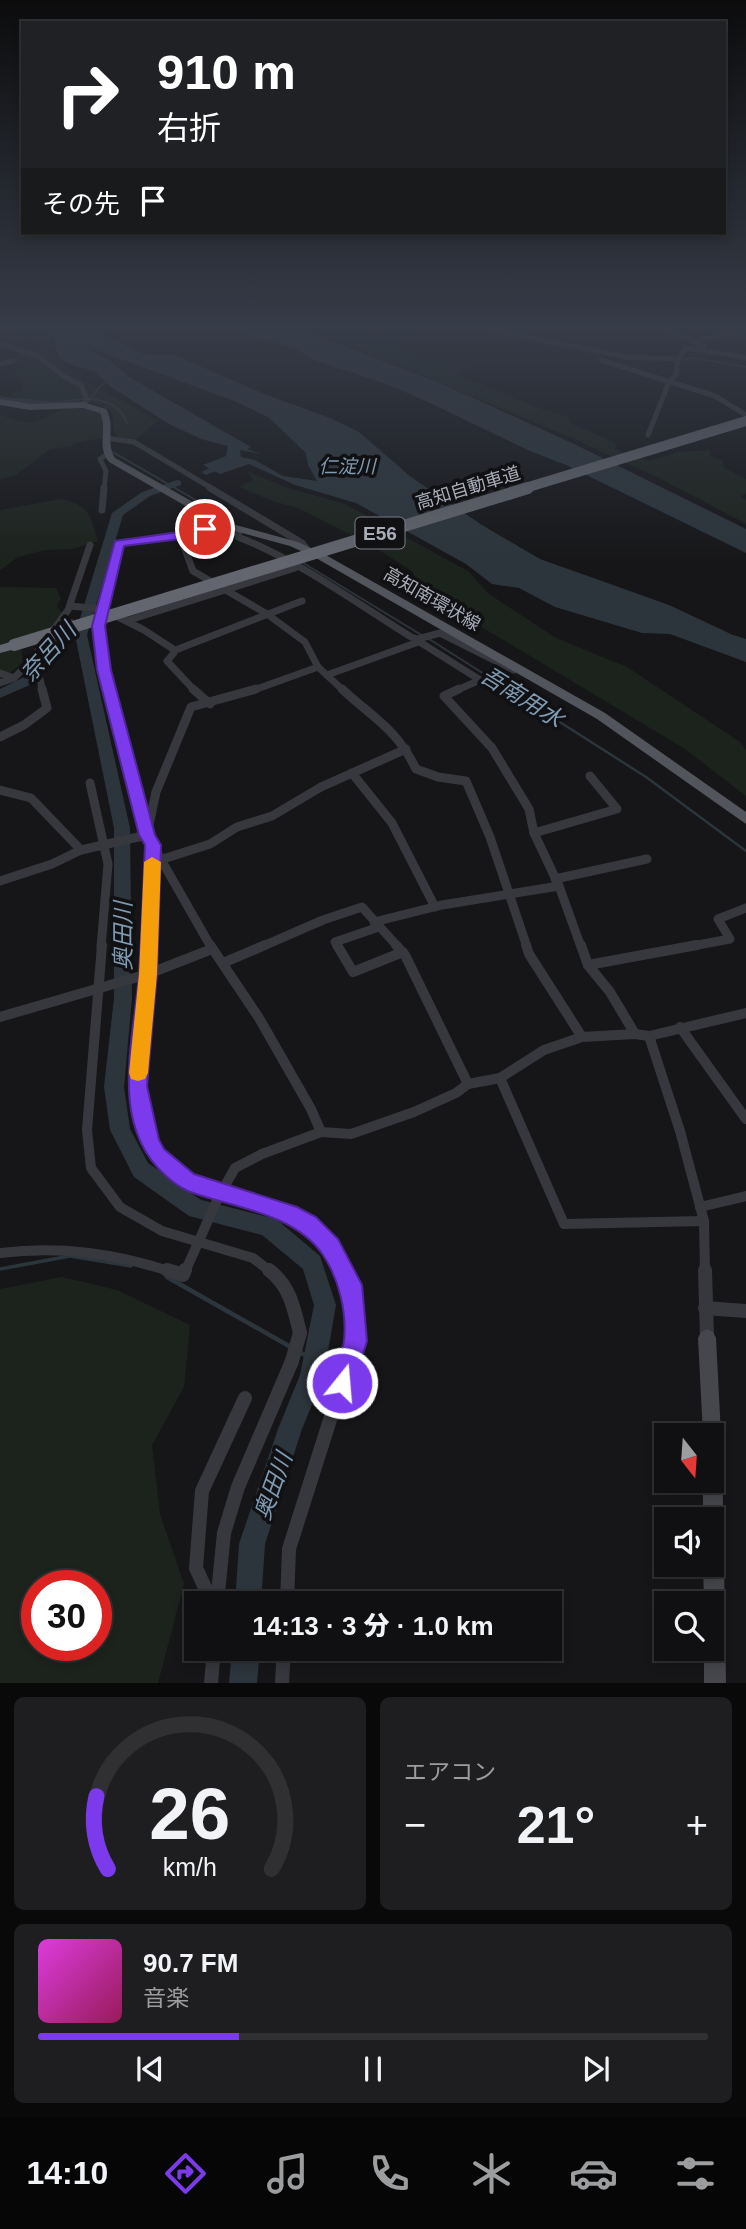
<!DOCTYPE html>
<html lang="ja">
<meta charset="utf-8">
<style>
:root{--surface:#101012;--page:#1e1e20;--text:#f1f3f6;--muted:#9c9d9f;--line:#303032;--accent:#7c3aed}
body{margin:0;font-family:Helvetica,"Noto Sans JP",sans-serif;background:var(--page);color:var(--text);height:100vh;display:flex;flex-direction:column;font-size:26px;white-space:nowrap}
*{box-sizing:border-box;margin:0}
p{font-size:23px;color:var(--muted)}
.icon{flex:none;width:38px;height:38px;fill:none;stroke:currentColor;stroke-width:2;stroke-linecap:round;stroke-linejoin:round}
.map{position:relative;height:1683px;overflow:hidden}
.details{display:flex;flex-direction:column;gap:14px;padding:14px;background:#09090a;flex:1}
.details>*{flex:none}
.hud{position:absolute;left:21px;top:21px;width:705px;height:214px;border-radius:0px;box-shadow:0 4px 10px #0003,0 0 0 2px var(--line);background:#202124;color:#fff;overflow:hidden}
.needle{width:46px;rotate:163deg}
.tools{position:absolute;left:654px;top:1423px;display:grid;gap:14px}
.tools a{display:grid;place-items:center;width:70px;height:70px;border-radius:0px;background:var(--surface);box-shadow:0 4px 10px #0003,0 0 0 2px var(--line);font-size:35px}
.speed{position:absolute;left:21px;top:1570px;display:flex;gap:14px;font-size:35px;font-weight:700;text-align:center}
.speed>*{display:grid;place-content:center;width:91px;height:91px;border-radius:50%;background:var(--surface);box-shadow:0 4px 10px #0003,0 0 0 2px var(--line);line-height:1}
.speed .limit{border:10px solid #d22;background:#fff;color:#111}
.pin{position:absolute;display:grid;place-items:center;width:60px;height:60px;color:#fff;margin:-30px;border:4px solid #fff;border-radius:50%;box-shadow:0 2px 7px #0007}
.me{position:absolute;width:77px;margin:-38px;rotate:17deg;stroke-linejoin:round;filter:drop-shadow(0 0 5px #0008)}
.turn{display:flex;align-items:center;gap:24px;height:147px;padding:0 21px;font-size:32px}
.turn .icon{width:91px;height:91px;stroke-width:2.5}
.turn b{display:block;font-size:49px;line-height:60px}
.then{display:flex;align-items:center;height:66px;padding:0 21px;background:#0003;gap:14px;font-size:26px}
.big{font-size:52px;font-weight:800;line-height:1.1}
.details .card{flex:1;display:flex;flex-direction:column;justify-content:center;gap:10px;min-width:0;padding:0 24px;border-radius:10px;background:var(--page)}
.details .dial{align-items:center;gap:0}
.dial svg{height:182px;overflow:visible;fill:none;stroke:var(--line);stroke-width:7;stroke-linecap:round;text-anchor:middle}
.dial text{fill:var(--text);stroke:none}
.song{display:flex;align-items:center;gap:21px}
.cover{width:84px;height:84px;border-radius:10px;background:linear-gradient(135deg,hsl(300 70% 55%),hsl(330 70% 35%))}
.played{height:7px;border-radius:4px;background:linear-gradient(90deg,var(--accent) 30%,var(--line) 30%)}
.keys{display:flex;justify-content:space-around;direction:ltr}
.heat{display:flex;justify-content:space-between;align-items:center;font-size:38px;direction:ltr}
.details .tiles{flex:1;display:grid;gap:14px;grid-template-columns:1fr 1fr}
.card:last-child{grid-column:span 2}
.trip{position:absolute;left:184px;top:1591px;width:378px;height:70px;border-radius:0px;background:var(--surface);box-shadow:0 4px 10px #0003,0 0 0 2px var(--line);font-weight:800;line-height:70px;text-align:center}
.menu{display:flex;height:112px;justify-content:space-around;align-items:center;background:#060607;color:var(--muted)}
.menu .icon{width:49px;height:49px}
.menu .selected{color:var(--accent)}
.menu b{font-size:32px;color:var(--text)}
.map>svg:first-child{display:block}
.green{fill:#1c231d;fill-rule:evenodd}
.water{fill:#2c353c;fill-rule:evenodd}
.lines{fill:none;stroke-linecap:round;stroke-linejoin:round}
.stream-far3{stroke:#2c353c;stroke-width:2}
.stream-far2{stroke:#2c353c;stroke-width:2.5}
.stream-far1{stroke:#2c353c;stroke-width:3.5}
.stream{stroke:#2c353c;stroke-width:4.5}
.river{fill:#2c353c;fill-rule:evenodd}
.street-far4{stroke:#37383d;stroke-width:5}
.street-far3{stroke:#37383d;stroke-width:7}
.street-far2{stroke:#37383d;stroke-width:9}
.street-far1{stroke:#37383d;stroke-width:10}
.street{stroke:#37383d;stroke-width:14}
.secondary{fill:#45474d;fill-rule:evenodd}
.primary{fill:#53555c;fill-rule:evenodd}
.highway{fill:#63666e;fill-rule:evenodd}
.street-bridge{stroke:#37383d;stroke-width:14}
.highway-bridge-far1{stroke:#63666e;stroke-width:10}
.highway-bridge{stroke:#63666e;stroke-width:12}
.route{fill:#7c3aed;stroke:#51269a;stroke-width:2}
.slow{fill:#f59e0b}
.labels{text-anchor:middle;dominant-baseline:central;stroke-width:7;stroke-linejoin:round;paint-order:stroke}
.far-street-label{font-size:18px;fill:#a8adb8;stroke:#111113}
.far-water-label{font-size:19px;font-style:italic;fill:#7f9bb3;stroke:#111113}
.shield{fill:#111113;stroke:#7b7e86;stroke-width:2}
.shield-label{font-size:19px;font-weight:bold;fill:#a8adb8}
.water-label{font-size:23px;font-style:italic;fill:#7f9bb3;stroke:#111113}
</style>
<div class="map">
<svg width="746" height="1683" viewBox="0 0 746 1683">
<rect width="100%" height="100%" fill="#161618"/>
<g class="green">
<path d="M10,330H29L54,339C51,345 52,354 57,359C80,383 128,402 157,421L136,440L118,438L114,432L112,411L92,402L40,403L26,401L10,395L21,390L23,382L13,372L24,365L14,359L21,353L40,351L41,342Z"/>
<polygon points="314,330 357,330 380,337 396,330 409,330 419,335 402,347 432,361 454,358 469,368 457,374 541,409 569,417 570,423 616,443 615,449 649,461 678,452 710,450 711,457 722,460 724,468 746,479 746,494 741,496 746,500 746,524 663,480 572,438"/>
<path d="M66,408C97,410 105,403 102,438L76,443L70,447L50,449L16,475L0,480V415C41,429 30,423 66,408Z"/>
<polygon points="247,471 285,487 345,504 468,571 489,594 556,638 627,667 740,742 746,750 746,796 685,749 435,599 417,585 413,572 373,546 298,508 272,501 239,487 253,480"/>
<path d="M61,499C91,506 89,514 98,541L72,549L45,550L18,557L0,570V510Z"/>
<polygon points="0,587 56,588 61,598 57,606 65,617 61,629 21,649 23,663 0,680"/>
<path d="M62,1277L117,1290L190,1325L184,1387L152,1445L160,1514L184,1584L158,1683H0V1289ZM37,1586H96V1645H37Z"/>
</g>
<g class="water">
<path d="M41,330H94L143,354L175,355L264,394L330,418L359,432L411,477L482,525L540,559L669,605L733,635L746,639V662L670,634L642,633L555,607L519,588L492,584L466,564L356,503L295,485L249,464L220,474L203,465L226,456L228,446L201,439L169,424L111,387L95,371L73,366L58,357L54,336ZM88,349H93L232,400L268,417L306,453L308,465L317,481L283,476L255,460L241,457L240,450L261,454L247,449L251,447L129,377L108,359Z"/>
<polygon points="228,330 303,330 447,386 572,443 746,529 746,553 566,465 530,451 430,403 389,385 311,359 298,349"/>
</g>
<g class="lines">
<g class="stream-far3">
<polyline points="680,360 695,358 746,367"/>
<polyline points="91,398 99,387 108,381"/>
<path d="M89,399C106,400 121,406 127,423"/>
<polyline points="49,403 84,399"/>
<polyline points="111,451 232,521"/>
<polyline points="300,561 423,636"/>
<polyline points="429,639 511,691"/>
</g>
<polyline class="stream-far2" points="508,689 646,777 746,851"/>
<polyline class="stream-far1" points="0,1269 70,1256 131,1266"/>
<g class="stream">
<polyline points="167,1277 289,1346"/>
<polyline points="301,1353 314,1360"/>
</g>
<g class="river">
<path d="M0,396C11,398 48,400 54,403C39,411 16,405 0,402Z"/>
<polygon points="230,459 235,462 234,464 206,475 201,472"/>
<polygon points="177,480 181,481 181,485 150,496 123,515 87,635 130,828 132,998 124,1087 130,1129 148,1163 201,1200 276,1219 320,1256 336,1305 324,1375 302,1429 265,1544 261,1603 235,1603 239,1544 278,1429 300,1375 314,1305 303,1269 262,1235 189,1216 134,1177 110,1130 104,1087 114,998 114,828 75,635 112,513 142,492"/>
<polygon points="72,619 78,623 32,684 0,698 0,689 22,678 68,620"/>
<polygon points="232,1648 260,1648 257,1683 229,1683"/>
</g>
<g class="street-far4">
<polyline points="490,330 627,357 678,359"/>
<polyline points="666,330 704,346"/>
<polyline points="702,339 746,332"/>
<polyline points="0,344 36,355 65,377 81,385 87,400 83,405"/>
<polyline points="727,354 746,358"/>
<polyline points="601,360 715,396 746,415"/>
<polyline points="0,364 13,361"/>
<polyline points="648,435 669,382 676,375 678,359 686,348 732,355"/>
<polyline points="105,438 134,442 213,489"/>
<polyline points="104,489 106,471 100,459 106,455"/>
</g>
<g class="street-far3">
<polyline points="210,488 302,543 306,548"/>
<polyline points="102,510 104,488"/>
<polyline points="217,520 198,532 180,536 193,571 267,614 305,642 318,667 344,691"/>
<path d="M239,531L238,537C296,559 358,604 411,637L418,639L440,633L514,670"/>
<polyline points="70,606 102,609 144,630 173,649 174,653 167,661 195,691"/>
<polyline points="126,621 295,568"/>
<polyline points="415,639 480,680 455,691"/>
<polyline points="173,651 302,601"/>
<polyline points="27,665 38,672 43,691"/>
<polyline points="0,673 14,678"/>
<polyline points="327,675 421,641"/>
<polyline points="0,683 14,678 27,665 68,610 90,545"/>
<polyline points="109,691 99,642 99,626 119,543 180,536"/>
<polyline points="251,691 318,667"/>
</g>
<g class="street-far2">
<polyline points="109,689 147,835 211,947"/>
<polyline points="193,689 210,704"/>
<path d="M342,689C373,718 396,728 416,769L438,777L466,781L490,837L527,947"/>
<polyline points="459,689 444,696 492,748 529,809 534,833 559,886 581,947"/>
<polyline points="0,737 24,725 47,708 42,689"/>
<polyline points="352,773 392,823 435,907"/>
<polyline points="90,783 108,864 101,947"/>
<polyline points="0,790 31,798 81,850"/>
<polyline points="148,830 156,792 191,707 256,689"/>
<polyline points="534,833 617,809 590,776"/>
<polyline points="163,859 210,844 237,827 272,816 321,787 406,749"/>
<polyline points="555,879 647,859"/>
<polyline points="0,881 52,864 81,850 147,835"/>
<polyline points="374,922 442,905 559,886"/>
<polyline points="149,947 153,845"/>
<polyline points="261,947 323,920 362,907 398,947"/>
<polyline points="338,947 335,942 379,927"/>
<polyline points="687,947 730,939 718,919 746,908"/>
</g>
<g class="street-far1">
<polyline points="102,945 87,1130 91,1168 120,1207 162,1231 253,1258 271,1272"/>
<polyline points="149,945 137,1086 150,1143 157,1155 187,1182 290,1214 308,1224 330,1246 344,1272"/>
<polyline points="210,945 259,1018 311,1109 321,1132"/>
<polyline points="337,945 353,972 403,952"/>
<polyline points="396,945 405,955 468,1084"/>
<polyline points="526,945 529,954 582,1037"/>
<polyline points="581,945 588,965 610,992 635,1034"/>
<polyline points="223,963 265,945"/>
<polyline points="588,965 697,945"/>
<polyline points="0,1017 148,974 212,949"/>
<polyline points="680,1027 746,1119"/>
<polyline points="649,1036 680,1131 704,1221 705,1272"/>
<polyline points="500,1078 564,1224 704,1221"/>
<polyline points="700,1207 746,1196"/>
<path d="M0,1253C60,1246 114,1253 172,1272"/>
<polyline points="185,1272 218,1198 235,1168 262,1154 321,1132 351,1134 414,1112 456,1093 468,1084 500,1078 544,1050 582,1037 635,1034 649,1036 746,1013"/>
</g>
<g class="street">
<polyline points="167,1270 183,1275 185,1270"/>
<path d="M269,1270C290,1286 294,1308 300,1333"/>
<polyline points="705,1270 707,1338"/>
<polyline points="705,1308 746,1311"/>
<polyline points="212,1603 196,1568 202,1491 245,1398"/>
<polyline points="217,1603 224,1533 238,1487 292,1361"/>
<polyline points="287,1603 289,1549 355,1341 351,1285 343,1270"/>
<polyline points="211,1683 214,1648"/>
<polyline points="282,1683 284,1648"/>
</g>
<polygon class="secondary" points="707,1329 713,1332 716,1338 721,1435 718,1442 722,1449 726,1683 704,1683 704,1648 712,1648 712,1603 704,1603 703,1564 712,1564 712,1519 703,1519 703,1480 712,1480 712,1435 703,1435 698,1338 701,1332"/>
<path class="primary" d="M0,399L30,404L83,402L106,409C116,425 105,443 115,458L232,524L298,542L324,554L605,713L746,812V824L597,719L316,558L290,546L224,528L109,462C96,446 108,430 100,413L83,408L30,410L0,405Z"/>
<polygon class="highway" points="14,641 19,642 19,648 0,653 0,645"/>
<polyline class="street-bridge" points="291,1364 300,1333"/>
<polyline class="highway-bridge-far1" points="522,489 746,421"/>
<polyline class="highway-bridge" points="14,645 528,488"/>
</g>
<linearGradient id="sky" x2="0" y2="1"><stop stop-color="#0c0c0d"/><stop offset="0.58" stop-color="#363c48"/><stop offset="1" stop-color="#363c48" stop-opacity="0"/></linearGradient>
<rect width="746" height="565" fill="url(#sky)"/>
<path class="route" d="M205,525L211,529L209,531L180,539L124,546L105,626L111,670L155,835L161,845L157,974L147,1086L159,1140L164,1149L194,1174L297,1207L316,1217L338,1239L362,1285L367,1341L351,1392L342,1395L334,1392C327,1375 341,1358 344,1341C347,1312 339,1279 323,1255C296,1215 239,1208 196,1194C183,1190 175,1184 165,1175C108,1124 134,1040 139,973C142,930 143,888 145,845L139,835L97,670L92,626L115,541L179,532Z"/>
<polygon class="slow" points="152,857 161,862 157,974 148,1073 145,1079 138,1081 131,1079 129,1073 139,974 144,862"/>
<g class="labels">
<g class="far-street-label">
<text transform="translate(468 488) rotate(-17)">高知自動車道</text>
<text transform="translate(432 599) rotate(30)">高知南環状線</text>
</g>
<g class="far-water-label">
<text x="347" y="466">仁淀川</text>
</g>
<rect class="shield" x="355.5" y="517.5" width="49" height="31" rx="5"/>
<g class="shield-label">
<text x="380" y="533">E56</text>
</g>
<g class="water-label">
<text transform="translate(48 652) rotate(-48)">奈呂川</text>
<text transform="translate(522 697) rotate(32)">吾南用水</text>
<text transform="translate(123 936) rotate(-90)">奥田川</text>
<text transform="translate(273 1486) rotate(-70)">奥田川</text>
</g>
</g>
</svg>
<div class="tools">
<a><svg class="needle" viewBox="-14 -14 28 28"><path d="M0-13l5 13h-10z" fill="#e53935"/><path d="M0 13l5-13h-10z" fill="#9c9d9f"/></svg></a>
<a><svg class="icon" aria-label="sound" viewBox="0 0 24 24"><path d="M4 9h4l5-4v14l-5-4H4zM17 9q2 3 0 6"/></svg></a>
<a><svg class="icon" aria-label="search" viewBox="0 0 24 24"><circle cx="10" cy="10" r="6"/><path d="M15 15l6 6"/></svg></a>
</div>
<div class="speed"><div class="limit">30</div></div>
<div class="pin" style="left:205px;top:529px;background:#d93025"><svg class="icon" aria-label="arrive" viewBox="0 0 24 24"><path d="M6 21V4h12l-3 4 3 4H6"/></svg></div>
<svg class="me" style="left:342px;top:1383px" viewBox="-20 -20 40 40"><circle r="17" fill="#7c3aed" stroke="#fff" stroke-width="3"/><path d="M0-11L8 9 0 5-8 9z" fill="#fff"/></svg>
<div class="trip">14:13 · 3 分 · 1.0 km</div>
<div class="hud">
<div class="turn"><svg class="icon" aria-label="right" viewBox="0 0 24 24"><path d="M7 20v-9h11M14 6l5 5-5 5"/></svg><div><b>910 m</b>右折</div></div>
<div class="then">その先<svg class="icon" aria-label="arrive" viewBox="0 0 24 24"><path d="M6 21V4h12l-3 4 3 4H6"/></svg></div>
</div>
</div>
<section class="details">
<div class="tiles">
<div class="card dial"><svg viewBox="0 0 100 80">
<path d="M14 69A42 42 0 1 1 86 69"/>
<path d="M14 69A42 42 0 0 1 9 37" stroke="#7c3aed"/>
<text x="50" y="56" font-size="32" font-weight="700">26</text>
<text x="50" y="72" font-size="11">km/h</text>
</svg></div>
<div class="card"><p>エアコン</p>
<div class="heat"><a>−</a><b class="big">21°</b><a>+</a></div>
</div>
<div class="card">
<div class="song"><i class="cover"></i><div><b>90.7 FM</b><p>音楽</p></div></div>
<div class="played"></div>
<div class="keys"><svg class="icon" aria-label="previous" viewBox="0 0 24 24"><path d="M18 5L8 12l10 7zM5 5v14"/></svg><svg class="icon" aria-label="pause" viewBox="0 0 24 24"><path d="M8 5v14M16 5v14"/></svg><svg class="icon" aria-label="next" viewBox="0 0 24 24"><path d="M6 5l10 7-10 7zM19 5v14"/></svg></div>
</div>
</div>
</section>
<nav class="menu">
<b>14:10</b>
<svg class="icon selected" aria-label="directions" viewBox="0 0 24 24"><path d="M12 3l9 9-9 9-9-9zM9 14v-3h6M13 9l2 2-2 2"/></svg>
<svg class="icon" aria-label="music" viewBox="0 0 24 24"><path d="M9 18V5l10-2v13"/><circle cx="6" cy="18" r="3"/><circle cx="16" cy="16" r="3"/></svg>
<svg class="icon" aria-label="phone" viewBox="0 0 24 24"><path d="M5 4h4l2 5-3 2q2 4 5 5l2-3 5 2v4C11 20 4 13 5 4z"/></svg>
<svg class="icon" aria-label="climate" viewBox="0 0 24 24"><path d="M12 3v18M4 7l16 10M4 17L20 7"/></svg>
<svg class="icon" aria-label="car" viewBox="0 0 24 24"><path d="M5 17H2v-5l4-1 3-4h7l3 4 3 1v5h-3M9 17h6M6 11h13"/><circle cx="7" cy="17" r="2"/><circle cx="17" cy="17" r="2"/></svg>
<svg class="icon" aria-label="filters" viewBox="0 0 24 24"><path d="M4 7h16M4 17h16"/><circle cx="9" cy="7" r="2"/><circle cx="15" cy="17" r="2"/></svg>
</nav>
